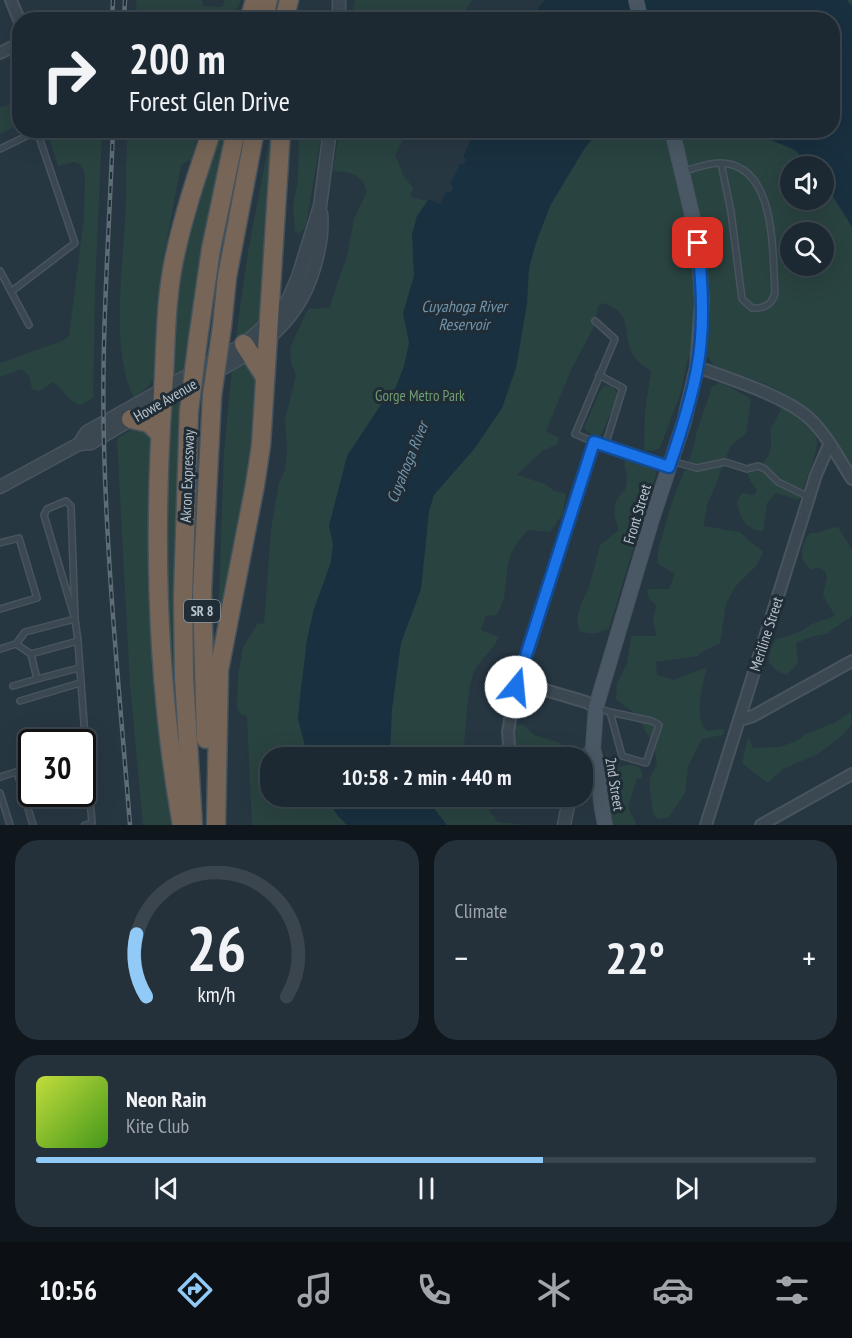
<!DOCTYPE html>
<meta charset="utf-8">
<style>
:root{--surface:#1d2932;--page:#25313a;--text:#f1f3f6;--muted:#a0a6ac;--line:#3b454d;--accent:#91caf7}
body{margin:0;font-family:"PT Sans Narrow",sans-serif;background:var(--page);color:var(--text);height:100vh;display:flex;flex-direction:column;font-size:22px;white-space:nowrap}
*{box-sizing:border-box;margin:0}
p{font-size:20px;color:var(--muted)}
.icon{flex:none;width:33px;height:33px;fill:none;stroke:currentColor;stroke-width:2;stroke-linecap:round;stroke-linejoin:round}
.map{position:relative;height:825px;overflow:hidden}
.sheet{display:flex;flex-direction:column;gap:15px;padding:15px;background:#10171c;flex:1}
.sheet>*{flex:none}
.guide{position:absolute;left:12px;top:12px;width:828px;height:126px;border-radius:24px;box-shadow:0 6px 24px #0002,0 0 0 2px var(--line);background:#1d2932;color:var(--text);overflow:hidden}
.controls{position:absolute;left:780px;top:156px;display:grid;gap:12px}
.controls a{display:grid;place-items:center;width:54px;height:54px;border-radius:50%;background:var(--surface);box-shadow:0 6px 24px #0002,0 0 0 2px var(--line);font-size:30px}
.speed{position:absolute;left:18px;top:729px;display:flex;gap:12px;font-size:30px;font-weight:700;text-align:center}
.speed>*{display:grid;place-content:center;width:78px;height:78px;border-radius:50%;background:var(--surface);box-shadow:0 6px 24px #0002,0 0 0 2px var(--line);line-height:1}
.speed .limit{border:3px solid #111;border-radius:9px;background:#fff;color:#111}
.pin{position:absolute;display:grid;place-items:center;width:51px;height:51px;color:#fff;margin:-26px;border-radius:12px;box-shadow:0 3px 9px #0006}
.me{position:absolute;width:66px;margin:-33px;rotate:17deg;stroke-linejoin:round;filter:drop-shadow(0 0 4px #0008)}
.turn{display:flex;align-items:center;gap:21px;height:126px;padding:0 18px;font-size:27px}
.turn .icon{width:78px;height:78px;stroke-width:2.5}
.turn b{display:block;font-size:42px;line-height:51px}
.big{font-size:45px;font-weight:700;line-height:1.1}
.sheet .tile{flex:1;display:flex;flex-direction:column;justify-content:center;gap:9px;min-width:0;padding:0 21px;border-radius:24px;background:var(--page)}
.sheet .dial{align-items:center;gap:0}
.dial svg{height:156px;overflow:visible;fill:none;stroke:var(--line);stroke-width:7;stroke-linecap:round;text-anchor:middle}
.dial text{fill:var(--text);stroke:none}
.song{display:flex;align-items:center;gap:18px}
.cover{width:72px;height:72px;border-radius:9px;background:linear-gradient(135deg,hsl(70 70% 55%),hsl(100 70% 35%))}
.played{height:6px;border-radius:3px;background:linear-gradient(90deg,var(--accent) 65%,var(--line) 65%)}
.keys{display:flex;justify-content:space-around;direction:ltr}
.heat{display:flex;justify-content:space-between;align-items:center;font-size:33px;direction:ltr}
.sheet .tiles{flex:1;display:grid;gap:15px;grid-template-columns:1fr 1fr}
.tile:last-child{grid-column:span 2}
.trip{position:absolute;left:260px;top:747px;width:333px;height:60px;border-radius:24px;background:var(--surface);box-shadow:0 6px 24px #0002,0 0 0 2px var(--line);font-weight:700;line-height:60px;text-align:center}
.menu{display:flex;height:96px;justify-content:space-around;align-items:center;background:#0c1014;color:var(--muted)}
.menu .icon{width:42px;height:42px}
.menu .active{color:var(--accent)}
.menu b{font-size:27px;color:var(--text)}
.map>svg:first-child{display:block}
.green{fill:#294341;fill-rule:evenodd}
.water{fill:#193040}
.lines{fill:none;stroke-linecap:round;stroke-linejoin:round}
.service-casing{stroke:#48545e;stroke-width:8}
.minor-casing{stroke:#48545e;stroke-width:14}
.tertiary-casing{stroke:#48545e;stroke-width:15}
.secondary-casing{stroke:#48545e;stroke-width:16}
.motorway-casing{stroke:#46535c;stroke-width:21}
.service{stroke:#3b4851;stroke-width:5}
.minor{stroke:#3b4851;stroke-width:10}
.tertiary{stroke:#3b4851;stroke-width:12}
.secondary{stroke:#495864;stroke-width:14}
.motorway{stroke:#776658;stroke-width:18}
.rail-casing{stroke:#5d6d78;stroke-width:4.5}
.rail{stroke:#202d37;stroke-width:2;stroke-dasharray:7;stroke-linecap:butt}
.motorway-bridge-casing{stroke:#46535c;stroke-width:21;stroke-linecap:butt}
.motorway-bridge{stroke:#776658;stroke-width:18}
.route-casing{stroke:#114b97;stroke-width:15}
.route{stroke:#1a73e8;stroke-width:10}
.labels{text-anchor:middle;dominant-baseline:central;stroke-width:6;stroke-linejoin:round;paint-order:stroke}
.shield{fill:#202d37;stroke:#8a969f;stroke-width:1.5}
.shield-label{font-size:14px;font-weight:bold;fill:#b8c3cb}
.park-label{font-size:15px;fill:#6f9c72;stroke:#202d37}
.street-label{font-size:15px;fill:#b8c3cb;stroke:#202d37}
.water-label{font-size:16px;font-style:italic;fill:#7294aa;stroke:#202d37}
</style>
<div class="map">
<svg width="852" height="825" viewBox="0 0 852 825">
<rect width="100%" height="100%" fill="#273742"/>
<g class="green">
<polygon points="136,0 202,0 203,6 222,7 225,0 241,0 232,20 137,19"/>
<polygon points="355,0 472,0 459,19 351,19"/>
<path d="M545,0H852V466C839,447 826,426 809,411C783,387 745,377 713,365L709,358L688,357L681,392L660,448L652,451L644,450L645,410L651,372C645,367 637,361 633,355C621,335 636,313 602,303L598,307L593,328L571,370L546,431L559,438L556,445L542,451L517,475L545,484L554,491L566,494L563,514L550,532L528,530C494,563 516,586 496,615L486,616L481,630L499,637C493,650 481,659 474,672C467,687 465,739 463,757L270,758V796L479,797L498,822L526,825H252L247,716L240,714L237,707L238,676L243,647L258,623L264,624L271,530L279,483L285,470L287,449L285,420L296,375L291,363L290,348L308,309L329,308L347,256L354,219L367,192C362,173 350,172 333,171L339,131H405L403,140L395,155L403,175L413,188L410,196C418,201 429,199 440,204L446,192L451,193L453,189L450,184L460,164L463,165L466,159L463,157L474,133L473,131L832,130V20L528,19ZM790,166H824V200H790ZM790,232H824V266H790Z"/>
<polygon points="19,97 19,124 0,134 0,107 6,106"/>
<path d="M47,131H102L95,289L93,398L81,405C66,400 66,391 53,382L39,391L32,389L29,376L22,369L0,377V363L62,341L69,336L84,218L85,174L81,165L74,162L58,166Z"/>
<path d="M128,131H198L192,159L181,165L160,278L156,371L149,386L134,398C111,352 122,274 125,223C127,193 125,161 128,131Z"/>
<polygon points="219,131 227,131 216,184 187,370 172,379 171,326 182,244"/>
<polygon points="271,131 277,131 262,321 235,344 248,252"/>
<polygon points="299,131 322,131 306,226 299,234 295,231 293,207 298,180"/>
<polygon points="250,360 259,378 256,450 218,628 224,452 232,369"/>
<path d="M719,383L730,387L751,399L746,433L730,447L718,479L707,505L704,526L739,532L763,552L756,566L735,587L726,604L720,643L700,653L698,656L656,662L657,675L674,680L707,667C703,684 693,718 707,731L724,729L723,735L702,739L688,767L685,793L669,817L658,819L653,814L649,779L657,764L654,747L637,715L616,699L617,683L627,664L631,636H656L653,620L656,605L651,601L647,593L649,589H669L675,574L657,563L659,547L673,499L694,447L696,434L712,387Z"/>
<polygon points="605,385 613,387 618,395 602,433 599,437 593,437 584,428 600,391"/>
<polygon points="184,399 179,720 174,721 166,637 164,521 169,407"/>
<path d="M780,408C788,409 795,414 801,419C807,424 816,432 817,441C817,456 804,485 799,500L776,493L767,503L763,531C745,530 739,517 737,501L742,493L754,495L757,490C749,480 745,475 749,463L764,462C772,452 772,443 770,430L780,412Z"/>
<polygon points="144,426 151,432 177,825 143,825 130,684 117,439 129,431"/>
<path d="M624,458L651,464L656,468V474L609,628C599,634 590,635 579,631L577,619L581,603L589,588L600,545L619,530C614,517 611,505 621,494C625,489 625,492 626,486C629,476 624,468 624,458Z"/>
<path d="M838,527L852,550V616L826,634L814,636L796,643L798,663L787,675L777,671L769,663L770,650L775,640L800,632L812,624L835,616L823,595L827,577L825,571L818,567L812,570C798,561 800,545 810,533C820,534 828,528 838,527Z"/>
<polygon points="851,712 852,724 842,736 818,754 783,769 767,783 742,763 748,736 753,748 780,747 796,741 806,734 834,723"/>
<polygon points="518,725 523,725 534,735 561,743 565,751 565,757 514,758 513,731 514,726"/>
<path d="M606,750L611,765L620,767C631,762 645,765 642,779L637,778L628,807L637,825H611L605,769Z"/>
</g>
<g class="water">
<polygon points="545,0 847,0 852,6 852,227 824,182 824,166 810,166 795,150 749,131 832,130 832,20 664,20 662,17 647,20 528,20"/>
<polygon points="473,131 598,131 583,151 550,206 536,243 529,268 527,304 516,368 502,408 475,448 434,495 429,511 421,589 401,643 392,709 390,753 393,757 308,757 298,719 300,697 307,639 314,609 331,562 333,544 329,526 347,456 380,406 396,387 404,366 409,343 403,313 414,276 412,234 417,216 429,199 440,204 446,192 451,192 453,188 450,184 460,164 463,165 466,159 463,157 474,133"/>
<polygon points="325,797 425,797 447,825 347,825 338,816"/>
</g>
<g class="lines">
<g class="service-casing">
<g id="service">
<polyline points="0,149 37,131 75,243 12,291"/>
<path d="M684,171C696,168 708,163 720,163C777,164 772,252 775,292C773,304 764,309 752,308L742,299L731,212L721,163"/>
<polyline points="0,271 29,325"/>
<polyline points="599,375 623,388 605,446"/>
<polyline points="594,442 575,434 615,339 595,321"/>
<polyline points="671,461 697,468 725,462 747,469 758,466 765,469 778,482 809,497"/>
<polyline points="0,543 19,538 37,598 0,609"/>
<polyline points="75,619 44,515 47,509 66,501 71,506 75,619 78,641 86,751 82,752"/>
<polyline points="16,644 31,654 78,641"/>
<polyline points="0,649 16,644 25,632 75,619"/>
<polyline points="31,654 37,679 79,668"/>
<polyline points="13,686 37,679"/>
<polyline points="20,701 80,683"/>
<polyline points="597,708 610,712 622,756 646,763 659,725 652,721 610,712"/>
<polyline points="17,772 33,825"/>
<polyline points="0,777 32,767"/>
<polyline points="0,793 10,825"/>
<polyline points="85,825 92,823 86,751"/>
</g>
</g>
<g class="minor-casing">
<g id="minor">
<polyline points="11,0 20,22"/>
<polyline points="0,53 20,43"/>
<path d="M697,367C728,378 787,397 810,419C827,435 839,459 852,479"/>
<polyline points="518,682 586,702 596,707"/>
<polyline points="740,720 753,716 852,661"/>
<polyline points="510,758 508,732 514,695 594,442 669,467"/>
<polyline points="706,825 816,475 829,445"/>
<polyline points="761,825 852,774"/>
</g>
</g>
<g class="tertiary-casing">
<g id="tertiary">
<polyline points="339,20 339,0"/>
<path d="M79,444L91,443C123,424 154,406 186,388C241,358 293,336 313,271C319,252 323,233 321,213"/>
<polyline points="0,487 79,444 87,432 244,344 277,315 288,300 298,277 320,206 330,130"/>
<polyline points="582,761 593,749"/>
<polyline points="564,825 570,796"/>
</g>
</g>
<g class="secondary-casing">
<g id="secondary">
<polyline points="636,0 641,20"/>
<polyline points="605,825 601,802 598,767 593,749 596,707 652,519 684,422 697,367 702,301 699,257 694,223 672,130"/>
</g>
</g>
<g class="motorway-casing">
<g id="motorway">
<polyline points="249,20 255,0"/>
<polyline points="263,20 268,0"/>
<polyline points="284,20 289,0"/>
<polyline points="222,326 227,277 255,130"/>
<polyline points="198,339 211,249 236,130"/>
<polyline points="244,344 265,377"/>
<polyline points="189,411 183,596 184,677 193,825"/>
<polyline points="131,419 149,423 160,434"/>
<polyline points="206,739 202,592 212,396"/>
<path d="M182,825C156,681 153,537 163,392C166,349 165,307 173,265C182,219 197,175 212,130"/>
<polyline points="216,825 219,670 255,485 261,445 281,130"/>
</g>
</g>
<use href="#service" class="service"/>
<use href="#minor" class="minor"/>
<use href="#tertiary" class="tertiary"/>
<use href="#secondary" class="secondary"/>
<use href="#motorway" class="motorway"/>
<g class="rail-casing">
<g id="rail">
<polyline points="112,20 113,0"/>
<polyline points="124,20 125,0"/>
<path d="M113,130C109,235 101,339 104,444C107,571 120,698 130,825"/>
</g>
</g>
<use href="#rail" class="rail"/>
<g class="motorway-bridge-casing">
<g id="motorway-bridge">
<polyline points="212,396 222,326"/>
<polyline points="189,411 198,339"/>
</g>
</g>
<use href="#motorway-bridge" class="motorway-bridge"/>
</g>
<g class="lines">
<g class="route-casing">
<path id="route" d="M516,687L594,442L669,467C680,435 691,402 697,369C705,328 702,284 698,243"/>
</g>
<use href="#route" class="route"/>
</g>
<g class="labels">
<rect class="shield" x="184" y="600" width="36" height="22" rx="4.5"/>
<g class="shield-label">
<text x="202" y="611">SR 8</text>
</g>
<g class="park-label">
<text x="420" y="395">Gorge Metro Park</text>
</g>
<g class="street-label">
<text transform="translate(165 400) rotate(-30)">Howe Avenue</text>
<text transform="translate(187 476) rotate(-88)">Akron Expressway</text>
<text transform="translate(637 514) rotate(-73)">Front Street</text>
<text transform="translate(766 634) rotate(-72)">Meriline Street</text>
<text transform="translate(615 784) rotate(81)">2nd Street</text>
</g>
<g class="water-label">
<text x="464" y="306">Cuyahoga River<tspan x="464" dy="18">Reservoir</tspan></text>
<text transform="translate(407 462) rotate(-68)">Cuyahoga River</text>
</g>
</g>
</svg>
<div class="controls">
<a><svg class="icon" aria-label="sound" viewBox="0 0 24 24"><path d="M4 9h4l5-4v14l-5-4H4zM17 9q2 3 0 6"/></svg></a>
<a><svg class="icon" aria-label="search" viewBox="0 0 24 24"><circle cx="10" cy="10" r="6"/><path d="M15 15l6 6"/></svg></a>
</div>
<div class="speed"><div class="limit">30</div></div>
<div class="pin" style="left:698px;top:243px;background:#d93025"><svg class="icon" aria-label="arrive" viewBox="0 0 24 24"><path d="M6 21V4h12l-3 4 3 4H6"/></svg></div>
<svg class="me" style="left:516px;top:687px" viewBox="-20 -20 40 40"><circle r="19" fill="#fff"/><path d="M0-13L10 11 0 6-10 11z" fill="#1a73e8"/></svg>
<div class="trip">10:58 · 2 min · 440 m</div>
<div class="guide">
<div class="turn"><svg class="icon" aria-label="right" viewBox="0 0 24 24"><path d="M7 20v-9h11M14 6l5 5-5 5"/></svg><div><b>200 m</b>Forest Glen Drive</div></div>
</div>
</div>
<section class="sheet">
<div class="tiles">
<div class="tile dial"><svg viewBox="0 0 100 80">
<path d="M14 69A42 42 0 1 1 86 69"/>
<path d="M14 69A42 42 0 0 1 9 37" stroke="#91caf7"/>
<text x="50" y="56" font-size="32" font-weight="700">26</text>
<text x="50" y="72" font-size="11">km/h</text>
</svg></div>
<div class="tile"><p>Climate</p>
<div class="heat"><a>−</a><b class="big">22°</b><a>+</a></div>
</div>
<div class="tile">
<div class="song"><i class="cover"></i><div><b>Neon Rain</b><p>Kite Club</p></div></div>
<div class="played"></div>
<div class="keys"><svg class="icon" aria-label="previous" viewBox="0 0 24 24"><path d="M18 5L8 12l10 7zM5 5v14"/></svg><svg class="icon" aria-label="pause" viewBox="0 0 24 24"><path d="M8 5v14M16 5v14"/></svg><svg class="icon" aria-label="next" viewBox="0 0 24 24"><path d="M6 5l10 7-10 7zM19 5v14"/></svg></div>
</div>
</div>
</section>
<nav class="menu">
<b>10:56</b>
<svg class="icon active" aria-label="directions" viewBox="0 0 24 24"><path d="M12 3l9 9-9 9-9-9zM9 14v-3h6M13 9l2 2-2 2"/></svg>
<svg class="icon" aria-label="music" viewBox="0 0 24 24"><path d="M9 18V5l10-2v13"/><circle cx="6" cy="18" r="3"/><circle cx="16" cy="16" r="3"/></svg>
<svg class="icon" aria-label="phone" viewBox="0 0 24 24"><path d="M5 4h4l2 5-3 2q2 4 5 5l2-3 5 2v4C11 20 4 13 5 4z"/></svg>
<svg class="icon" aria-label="climate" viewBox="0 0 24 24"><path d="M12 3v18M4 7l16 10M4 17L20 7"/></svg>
<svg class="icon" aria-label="car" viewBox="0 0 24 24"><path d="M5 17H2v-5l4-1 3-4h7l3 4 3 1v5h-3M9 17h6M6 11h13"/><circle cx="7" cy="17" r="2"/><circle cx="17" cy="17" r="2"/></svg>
<svg class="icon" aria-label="filters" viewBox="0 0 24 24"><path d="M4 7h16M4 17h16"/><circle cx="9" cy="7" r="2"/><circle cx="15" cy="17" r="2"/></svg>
</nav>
